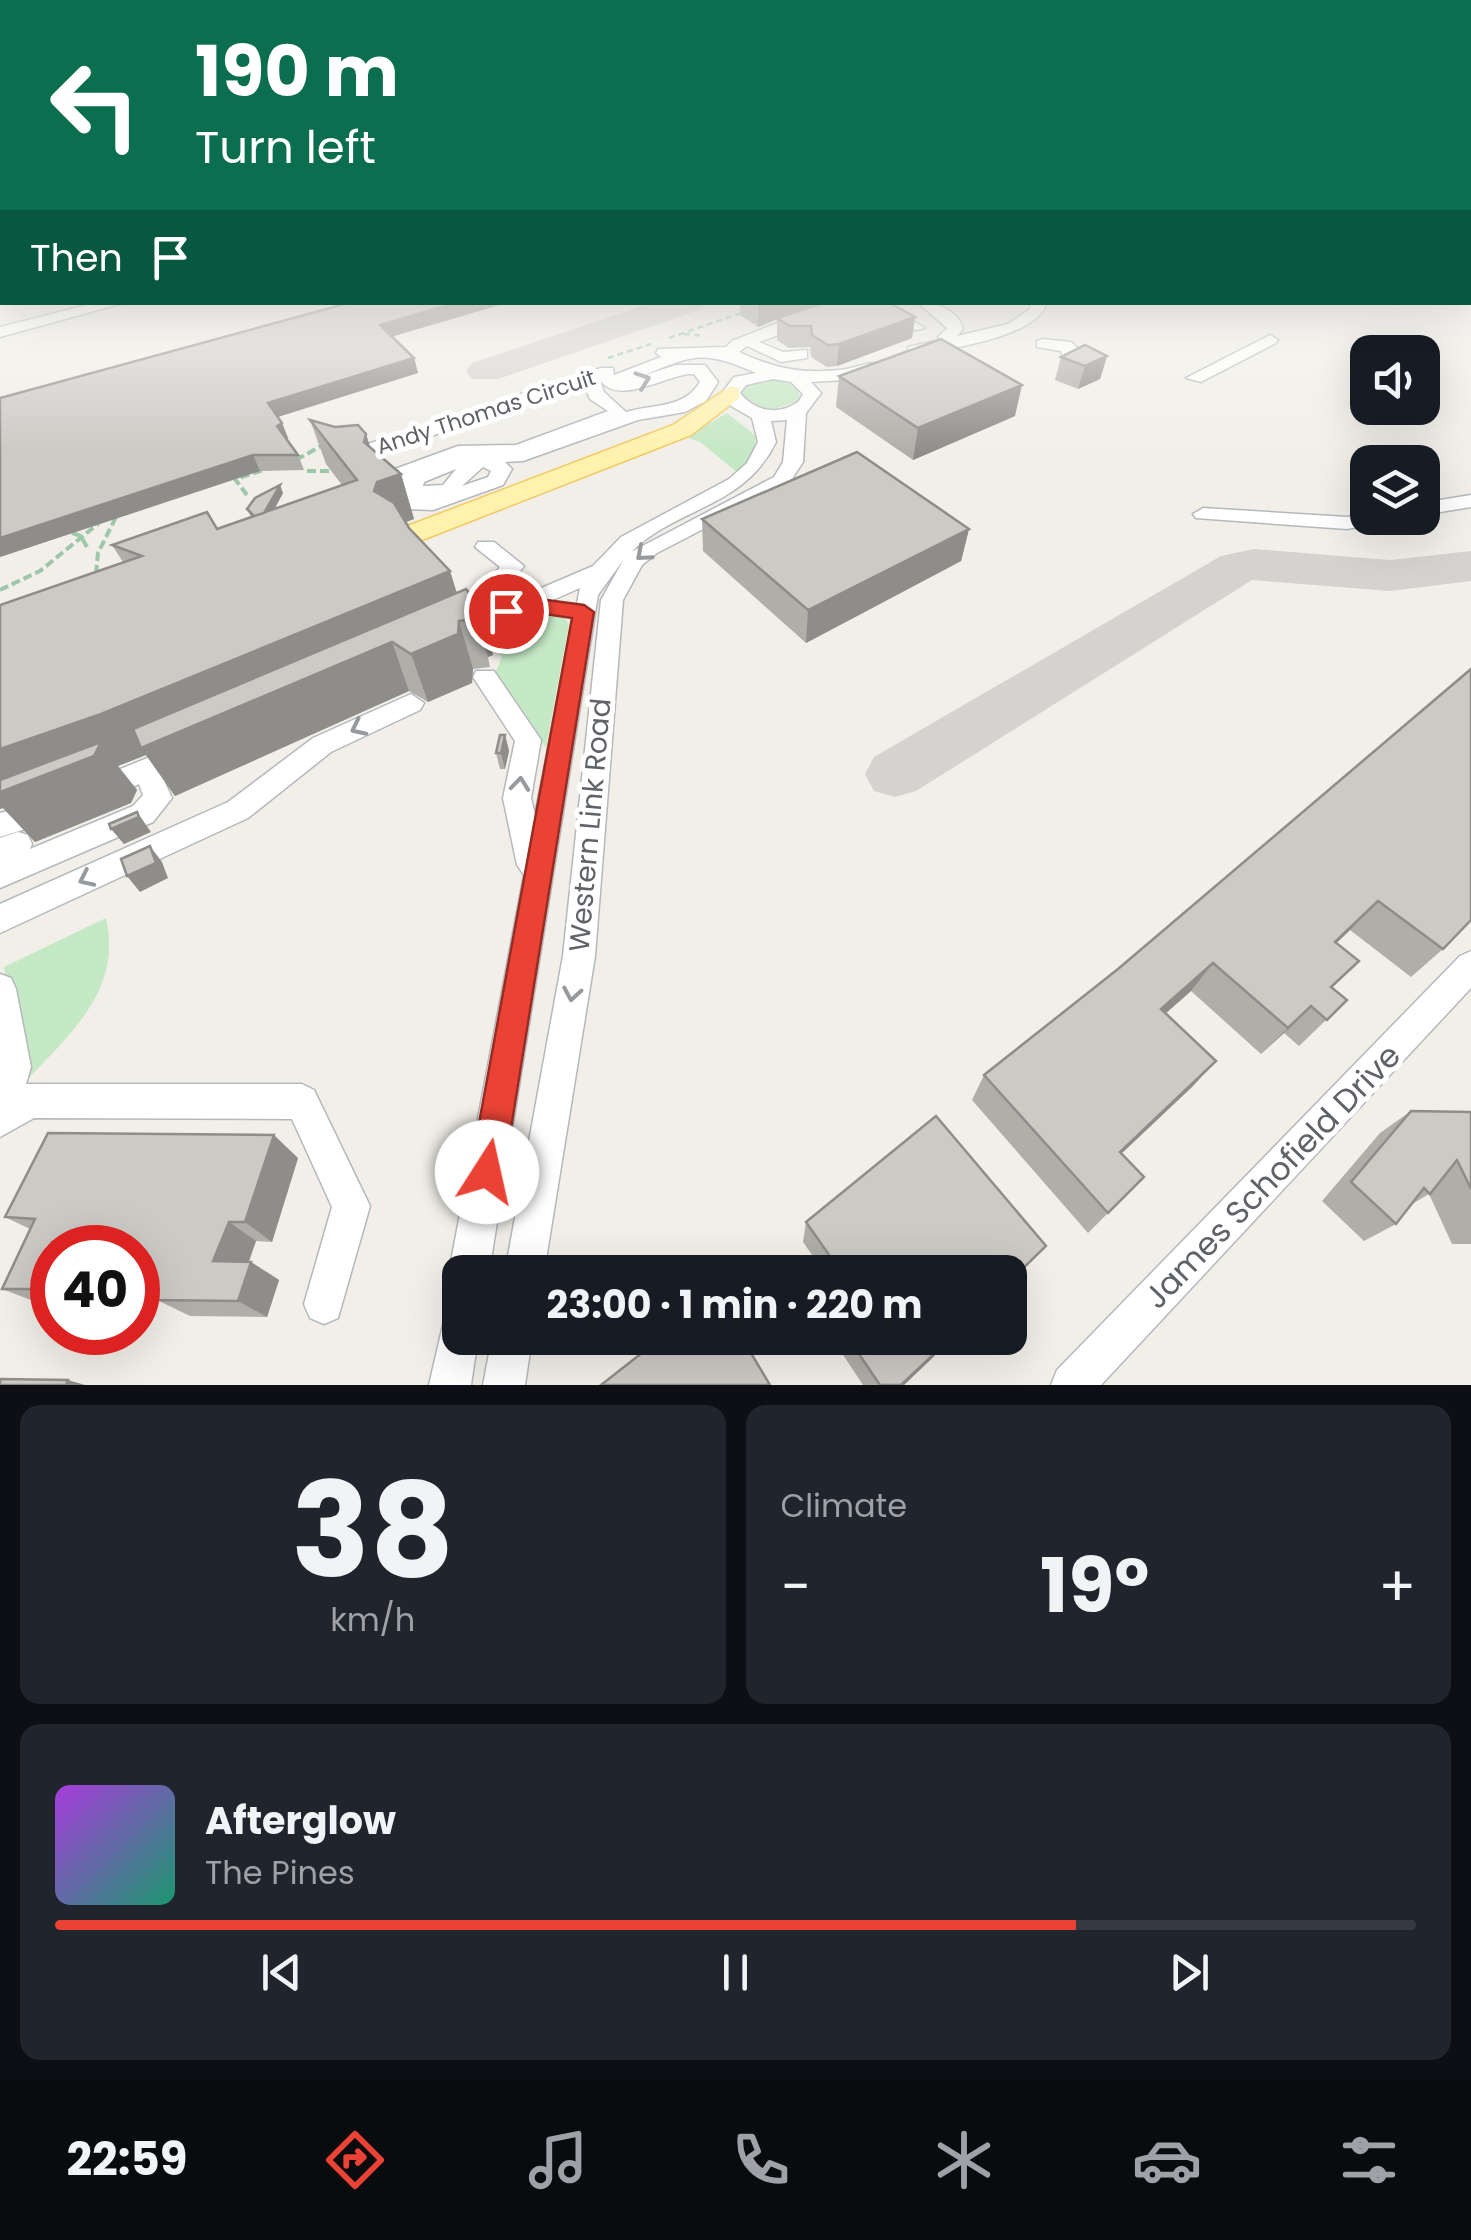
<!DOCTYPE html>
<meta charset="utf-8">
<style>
:root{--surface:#171b24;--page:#20242c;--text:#f1f3f6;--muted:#9ea1a6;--line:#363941;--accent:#ea4335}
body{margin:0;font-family:Poppins,sans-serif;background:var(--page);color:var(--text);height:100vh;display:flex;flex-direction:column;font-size:38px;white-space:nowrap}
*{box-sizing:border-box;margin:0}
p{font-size:32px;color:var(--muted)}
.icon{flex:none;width:55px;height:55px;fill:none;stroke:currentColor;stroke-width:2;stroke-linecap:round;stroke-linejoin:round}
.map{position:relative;height:1385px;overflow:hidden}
.side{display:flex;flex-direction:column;gap:20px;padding:20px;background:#0d0f14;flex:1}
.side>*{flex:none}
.guide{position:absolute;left:0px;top:0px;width:1472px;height:305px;box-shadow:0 10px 40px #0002;background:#0b6e4f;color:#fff;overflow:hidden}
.fabs{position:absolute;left:1350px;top:335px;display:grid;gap:20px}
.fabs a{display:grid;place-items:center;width:90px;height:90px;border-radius:20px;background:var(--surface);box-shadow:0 10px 40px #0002;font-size:50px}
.speed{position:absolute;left:30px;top:1225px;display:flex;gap:20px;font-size:50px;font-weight:700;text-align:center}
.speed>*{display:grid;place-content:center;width:130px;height:130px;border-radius:50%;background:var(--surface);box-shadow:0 10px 40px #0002;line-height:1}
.speed .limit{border:15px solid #d22;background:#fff;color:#111}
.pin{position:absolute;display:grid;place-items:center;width:85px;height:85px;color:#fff;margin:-42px;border:5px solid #fff;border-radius:50%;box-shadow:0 2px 10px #0007}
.me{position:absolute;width:110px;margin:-55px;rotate:10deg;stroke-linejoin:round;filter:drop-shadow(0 0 8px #0008)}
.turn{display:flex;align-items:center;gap:35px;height:210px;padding:0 30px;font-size:45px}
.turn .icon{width:130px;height:130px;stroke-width:2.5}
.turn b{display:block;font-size:70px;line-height:85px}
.then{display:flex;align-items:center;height:95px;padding:0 30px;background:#0003;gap:20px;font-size:38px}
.big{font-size:75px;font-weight:700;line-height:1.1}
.side .card{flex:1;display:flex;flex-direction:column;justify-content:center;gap:15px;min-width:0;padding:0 35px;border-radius:20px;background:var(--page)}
.side .dial{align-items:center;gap:0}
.dial b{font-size:130px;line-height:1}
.song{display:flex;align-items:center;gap:30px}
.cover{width:120px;height:120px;border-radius:15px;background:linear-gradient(135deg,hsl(280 70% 55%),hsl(160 70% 35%))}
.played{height:10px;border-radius:5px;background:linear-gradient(90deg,var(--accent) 75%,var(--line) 75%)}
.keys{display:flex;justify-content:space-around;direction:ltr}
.heat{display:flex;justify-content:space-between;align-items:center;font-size:55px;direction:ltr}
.side .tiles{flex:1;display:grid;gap:20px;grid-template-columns:1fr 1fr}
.card:last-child{grid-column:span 2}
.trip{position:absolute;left:442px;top:1255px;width:585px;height:100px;border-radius:20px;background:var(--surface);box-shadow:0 10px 40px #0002;font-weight:700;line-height:100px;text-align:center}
.dock{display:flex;height:160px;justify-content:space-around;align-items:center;background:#090b0e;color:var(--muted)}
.dock .icon{width:70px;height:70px}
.dock .current{color:var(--accent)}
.dock b{font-size:45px;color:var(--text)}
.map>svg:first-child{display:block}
.green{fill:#c5e8c5}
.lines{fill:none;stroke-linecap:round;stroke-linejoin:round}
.taxiway{fill:#d4d3d0;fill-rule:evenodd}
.minor-casing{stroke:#b5b8bc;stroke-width:3}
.major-casing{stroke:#f2c960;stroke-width:3}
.path-far1{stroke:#9cc7a9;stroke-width:2.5;stroke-dasharray:6 4;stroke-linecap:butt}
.path{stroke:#9cc7a9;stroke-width:4;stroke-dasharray:9 4;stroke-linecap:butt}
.minor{fill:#fff;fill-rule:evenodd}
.major{fill:#fff2af;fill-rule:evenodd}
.wall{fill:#afaea9}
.shaded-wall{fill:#8f8d8a}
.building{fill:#cccac5;stroke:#8f8d8a;stroke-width:2.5}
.oneway{stroke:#979a9d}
.route{fill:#ea4335;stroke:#982c22;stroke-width:2.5}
.labels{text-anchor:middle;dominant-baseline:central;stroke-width:10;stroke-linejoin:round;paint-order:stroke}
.far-street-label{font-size:22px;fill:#5f6368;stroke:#fff}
.street-label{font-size:28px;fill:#5f6368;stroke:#fff}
.near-street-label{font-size:32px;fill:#5f6368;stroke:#fff}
</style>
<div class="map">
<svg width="1471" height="1385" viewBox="0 0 1471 1385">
<rect width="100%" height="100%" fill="#f1efe8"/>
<g class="green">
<polygon points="770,378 796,385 801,400 769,411 740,396 744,386"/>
<polygon points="727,413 756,436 753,455 738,473 700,442 686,437"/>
<polygon points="531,607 561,613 569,624 546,748 493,678 502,657 487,640 503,633 496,622"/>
<path d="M106,918C122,988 74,1030 29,1078L4,967Z"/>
</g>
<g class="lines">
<g class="taxiway">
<polygon points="655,302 707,302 702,309 498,379 472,379 466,371 472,363"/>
<polygon points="1254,549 1390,560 1471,551 1471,581 1390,591 1252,580 916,791 895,797 874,791 865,774 874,757 1221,556"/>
</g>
<g class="minor-casing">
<g id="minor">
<polygon points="99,302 127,302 0,337 0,327"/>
<path d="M830,302H848L831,316L759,342L783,352L807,350V358L781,362L747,346L739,352C774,368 800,374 839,370C853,369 865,362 878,363V371L845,380L811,382L821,393L806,413L803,462L788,485L657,553L642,565L623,600L595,956L544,1272H505L563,956L601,600L624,559L598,595L489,1272H460V1288L449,1272L524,875L517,865L503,798L515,741L473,677L476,671H494L541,740L531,798L535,815L580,588L464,639L456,641L444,633L448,627L493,608L482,590L500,567L475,547L478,542H494L524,566L505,591L511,601L593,566L621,537L729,479L747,463L758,442L752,418L731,406L722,393L734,377L756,373C697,346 690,358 633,379L676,365H705L718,382L706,401L685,412L638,420L523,461L505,462L512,469L503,485L433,510L405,509L381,484L395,469L458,446L516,445L608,411L590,399L584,385L362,459L341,462L331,456L601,368H613L614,375L661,357L656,353L658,349L726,347L732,341ZM688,374H694L700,382C684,409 653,404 626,412L604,392L600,380C617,405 659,379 688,374ZM773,379L791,382L803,394L799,401C780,416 755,412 740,393L746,385ZM787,420L783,462L774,477L631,552C680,505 743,509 776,442L771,421ZM483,467L491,471L488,477L462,486ZM456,469L443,485L423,486L424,482Z"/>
<polygon points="861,302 881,302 925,328 911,331"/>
<path d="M917,302C935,302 958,309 963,329L957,336L1008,324L1030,309L1031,302H1047C1039,338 944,349 914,356L908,355V347L940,340L938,337L947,328Z"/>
<polygon points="1270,335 1278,340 1276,343 1201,382 1186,378"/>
<polygon points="1043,339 1071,342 1083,353 1076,361 1064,361 1061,351 1037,347 1037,341"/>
<polygon points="1471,495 1471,507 1422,515 1422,503"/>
<polygon points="1203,508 1347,517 1368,513 1368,518 1387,518 1384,522 1347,529 1196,518 1193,514"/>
<polygon points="411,694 424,703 420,710 331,752 248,818 0,933 0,904 228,802 313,738"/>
<polygon points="186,742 195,745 199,752 195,759 161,774 172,798 153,822 0,888 0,838 18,832 28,835 32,844 30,849 133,806 143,795 139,784 99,801 89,798 85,790 89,782"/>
<polygon points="48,800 58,803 62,811 58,819 0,837 0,813"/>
<polygon points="1471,951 1471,988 1101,1385 1051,1385 1057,1370 1460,956"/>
<polygon points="0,974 11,978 16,989 31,1067 26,1084 302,1084 314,1090 370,1206 338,1318 324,1324 310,1318 304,1304 332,1207 292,1119 34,1118 0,1137"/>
<polygon points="460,1306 460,1338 478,1338 471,1385 429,1385 446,1312"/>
<polygon points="492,1338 532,1338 525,1385 483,1385"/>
</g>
</g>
<g class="major-casing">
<polygon id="major" points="731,386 739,388 739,398 691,435 417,542 407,545 393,536 397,530 673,425"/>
</g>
<g class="path-far1">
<polyline points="684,334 704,336"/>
<polyline points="669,338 741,313"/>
<polyline points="608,358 651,344"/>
</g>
<g class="path">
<polyline points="296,460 321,446"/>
<polyline points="307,471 335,471"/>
<polyline points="247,495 235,479 264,470"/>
<polyline points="72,533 81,536 88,549"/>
<polyline points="96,574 98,553 117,515"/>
<polyline points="0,590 40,571 99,523"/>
</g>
<use href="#minor" class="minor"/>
<use href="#major" class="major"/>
</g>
<g class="wall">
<polygon points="740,302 813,302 812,305 786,316 915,317 912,338 837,366 827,367 811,357 810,347 789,348 777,340 777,319 758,327 740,315"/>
<polygon points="392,337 414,358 418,373 278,417 282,423 288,438 287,439 298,455 304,470 260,471 0,557 0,398"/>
<polygon points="1107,356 1100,379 1078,389 1055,380 1061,357"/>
<polygon points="839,376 1015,416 913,460 836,407"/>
<polygon points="310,420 366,434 370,447 401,474 414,519 406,522 409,528 450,571 457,593 480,607 493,655 488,657 490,667 473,669 472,683 428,702 409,691 175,796 146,755 118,766 137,790 131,803 35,842 3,808 0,809 0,605 123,562 112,545 217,529 251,517 247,509 283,493 274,509 342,485 326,464"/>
<polygon points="702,519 969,529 961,561 806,643 703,551"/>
<polygon points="1471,669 1443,949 1411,977 1350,930 1336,943 1332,987 1347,1000 1299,1046 1284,1033 1261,1054 1191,991 1166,1013 1193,1086 1121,1153 1144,1177 1088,1233 972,1100 984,1075 1118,969"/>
<polygon points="505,735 509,751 505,769 500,769 496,753"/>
<polygon points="1411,1111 1471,1112 1471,1244 1452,1244 1429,1194 1412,1204 1396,1224 1364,1241 1322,1201 1380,1133"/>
<polygon points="298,1158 272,1242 256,1241 249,1262 251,1262 279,1280 267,1317 190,1316 157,1300 152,1285 138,1284 138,1248 52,1248 52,1306 44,1305 2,1289 30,1229 5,1217"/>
<polygon points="806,1222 1046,1246 1010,1283 1010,1272 824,1272 803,1242"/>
<polygon points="832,1338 953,1338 904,1385 863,1385"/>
</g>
<g class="shaded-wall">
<polygon points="459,302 510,302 384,339 380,325"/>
<polygon points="764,302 813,302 812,305 758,327 758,305"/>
<polygon points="915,317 912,338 837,366 839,344"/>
<polygon points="1107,356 1100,379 1078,389 1085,366"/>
<polygon points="414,358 418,373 274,418 268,403"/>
<polygon points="1022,385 1015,416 913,460 918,428"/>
<polygon points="282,423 288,438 283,441 277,426"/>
<polygon points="366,434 380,479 401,474 414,519 392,527 374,491 364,442"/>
<polygon points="253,455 260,471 0,557 0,538"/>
<polygon points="280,485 283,493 266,525 262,517"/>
<polygon points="969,529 961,561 806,643 808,610"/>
<polygon points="450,571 464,618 392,642 409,691 175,796 146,755 118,766 137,790 131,803 35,842 3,808 0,809 0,749"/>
<polygon points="480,607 493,655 488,657 477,619 471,611"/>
<polygon points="459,621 473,669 472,683 428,702 411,654"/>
<polygon points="505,735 509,751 505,769 501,753"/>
<polygon points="137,812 151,832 124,844 111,829"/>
<polygon points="150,846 162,862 168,878 140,892 127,876"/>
<polygon points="1378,901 1350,930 1308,971 1335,942"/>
<polygon points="1213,963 1191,991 1140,1036 1161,1009"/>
<polygon points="1311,1006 1284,1033 1261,1054 1288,1028"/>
<polygon points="1216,1061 1193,1086 1100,1174 1120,1152"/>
<polygon points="274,1135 298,1158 272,1242 245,1222"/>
<polygon points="229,1222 256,1241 242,1279 213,1261"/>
<polygon points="52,1242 63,1248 52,1248 52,1298 31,1289"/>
<polygon points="251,1262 279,1280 267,1317 238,1301"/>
<polygon points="951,1338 953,1338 904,1385 901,1385"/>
<polygon points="68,1380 85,1385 66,1385"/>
</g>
<g class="building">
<polygon points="352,302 459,302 380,325 414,358 268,403 282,423 277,426 298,455 253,455 0,538 0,398"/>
<polygon points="826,302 888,302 915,317 839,344 828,345 812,335 811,326 790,326 777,318"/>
<polygon points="941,339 1022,385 918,428 839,376"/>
<polygon points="1085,345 1107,356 1085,366 1061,357"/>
<polygon points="310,420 335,427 358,425 366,434 364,442 401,474 377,482 374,491 394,503 409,528 450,571 101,714 0,749 0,605 142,556 112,545 207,512 217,529 357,480"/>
<polygon points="857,452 969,529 808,610 702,519"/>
<polygon points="280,485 264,513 254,516 247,509 255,498"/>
<polygon points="466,589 480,607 471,611 477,619 459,621 458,634 411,654 392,642 141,748 133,729"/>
<polygon points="1471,669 1471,920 1443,949 1378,901 1335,942 1359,961 1331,987 1347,1000 1327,1020 1311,1006 1288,1028 1213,963 1161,1009 1216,1061 1120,1152 1144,1177 1108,1213 984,1075 1118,969"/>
<polygon points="500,735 505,735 501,753 496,753"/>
<polygon points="101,742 94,756 0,792 0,780"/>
<polygon points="137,812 139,817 111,829 109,824"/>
<polygon points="150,846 156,863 127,876 121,859"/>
<polygon points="1411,1111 1471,1112 1471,1189 1457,1160 1430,1194 1424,1188 1396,1224 1351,1182"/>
<polygon points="936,1116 1046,1246 1010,1281 1010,1272 841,1272 806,1222"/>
<polygon points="48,1133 274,1135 245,1222 229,1222 213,1261 251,1262 238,1301 157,1300 146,1269 138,1268 138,1248 96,1248 97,1243 52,1242 31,1289 2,1289 35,1219 5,1217"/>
<polygon points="661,1338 742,1338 770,1385 601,1385"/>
<polygon points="848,1338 951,1338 901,1385 880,1385"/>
<polygon points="0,1379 68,1380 66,1385 0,1385"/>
</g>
<defs><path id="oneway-chevron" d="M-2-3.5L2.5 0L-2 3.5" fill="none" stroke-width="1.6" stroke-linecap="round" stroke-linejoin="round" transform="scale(2.5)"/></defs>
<g class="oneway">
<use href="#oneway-chevron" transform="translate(643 380) rotate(-19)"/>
<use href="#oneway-chevron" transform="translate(643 554) rotate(139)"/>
<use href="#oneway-chevron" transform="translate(358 728) rotate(154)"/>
<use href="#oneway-chevron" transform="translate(520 784) rotate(-84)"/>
<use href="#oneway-chevron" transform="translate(86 879) rotate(155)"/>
<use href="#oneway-chevron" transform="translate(572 994) rotate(100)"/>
</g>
<linearGradient id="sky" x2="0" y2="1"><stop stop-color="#8fc3f1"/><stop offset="0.57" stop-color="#f9f8f5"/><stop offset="1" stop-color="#f9f8f5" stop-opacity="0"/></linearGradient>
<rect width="1471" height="454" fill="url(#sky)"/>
<polygon class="route" points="524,597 584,605 594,612 504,1172 499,1184 487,1189 475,1184 470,1172 572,618 525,611 499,616 499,606"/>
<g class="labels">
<g class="far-street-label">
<text transform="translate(486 412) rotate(-18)">Andy Thomas Circuit</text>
</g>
<g class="street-label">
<text transform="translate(590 825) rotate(-85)">Western Link Road</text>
</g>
<g class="near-street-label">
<text transform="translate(1272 1176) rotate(-46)">James Schofield Drive</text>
</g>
</g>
</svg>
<div class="fabs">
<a><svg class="icon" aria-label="sound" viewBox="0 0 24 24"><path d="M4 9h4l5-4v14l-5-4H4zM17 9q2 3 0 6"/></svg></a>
<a><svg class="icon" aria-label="layers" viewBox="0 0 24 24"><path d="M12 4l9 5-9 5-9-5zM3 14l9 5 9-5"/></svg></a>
</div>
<div class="speed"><div class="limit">40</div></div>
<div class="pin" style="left:506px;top:611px;background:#d93025"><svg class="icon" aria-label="arrive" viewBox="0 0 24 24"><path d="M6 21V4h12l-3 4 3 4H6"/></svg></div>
<svg class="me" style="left:487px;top:1172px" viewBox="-20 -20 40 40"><circle r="19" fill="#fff"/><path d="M0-13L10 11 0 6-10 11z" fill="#ea4335"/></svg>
<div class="trip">23:00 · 1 min · 220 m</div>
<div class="guide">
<div class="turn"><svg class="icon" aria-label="left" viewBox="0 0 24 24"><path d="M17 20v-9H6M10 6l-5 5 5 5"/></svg><div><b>190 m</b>Turn left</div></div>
<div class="then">Then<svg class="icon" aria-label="arrive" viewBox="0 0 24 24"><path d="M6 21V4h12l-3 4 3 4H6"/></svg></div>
</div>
</div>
<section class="side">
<div class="tiles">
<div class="card dial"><b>38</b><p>km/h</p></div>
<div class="card"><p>Climate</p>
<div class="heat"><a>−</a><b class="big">19°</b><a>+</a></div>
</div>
<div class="card">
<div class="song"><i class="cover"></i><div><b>Afterglow</b><p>The Pines</p></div></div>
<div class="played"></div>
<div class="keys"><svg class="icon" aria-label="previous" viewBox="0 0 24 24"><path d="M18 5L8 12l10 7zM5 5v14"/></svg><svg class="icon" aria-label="pause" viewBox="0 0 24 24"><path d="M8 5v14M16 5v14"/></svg><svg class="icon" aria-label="next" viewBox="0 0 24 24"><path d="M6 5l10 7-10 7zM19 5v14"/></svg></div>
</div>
</div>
</section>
<nav class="dock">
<b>22:59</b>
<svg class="icon current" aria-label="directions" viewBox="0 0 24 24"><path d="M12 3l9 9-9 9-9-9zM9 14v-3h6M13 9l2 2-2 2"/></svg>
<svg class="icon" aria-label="music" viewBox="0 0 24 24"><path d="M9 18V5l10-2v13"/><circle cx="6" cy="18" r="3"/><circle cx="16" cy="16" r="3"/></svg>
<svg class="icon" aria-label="phone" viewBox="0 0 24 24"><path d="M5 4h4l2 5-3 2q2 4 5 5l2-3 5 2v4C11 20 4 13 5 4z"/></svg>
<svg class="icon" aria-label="climate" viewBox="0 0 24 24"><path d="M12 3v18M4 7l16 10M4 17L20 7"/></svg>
<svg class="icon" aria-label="car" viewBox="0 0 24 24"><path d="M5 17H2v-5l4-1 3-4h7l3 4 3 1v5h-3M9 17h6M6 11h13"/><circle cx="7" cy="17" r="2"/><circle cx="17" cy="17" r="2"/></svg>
<svg class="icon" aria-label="filters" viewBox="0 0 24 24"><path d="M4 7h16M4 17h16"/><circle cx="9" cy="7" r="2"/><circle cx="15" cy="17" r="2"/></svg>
</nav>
